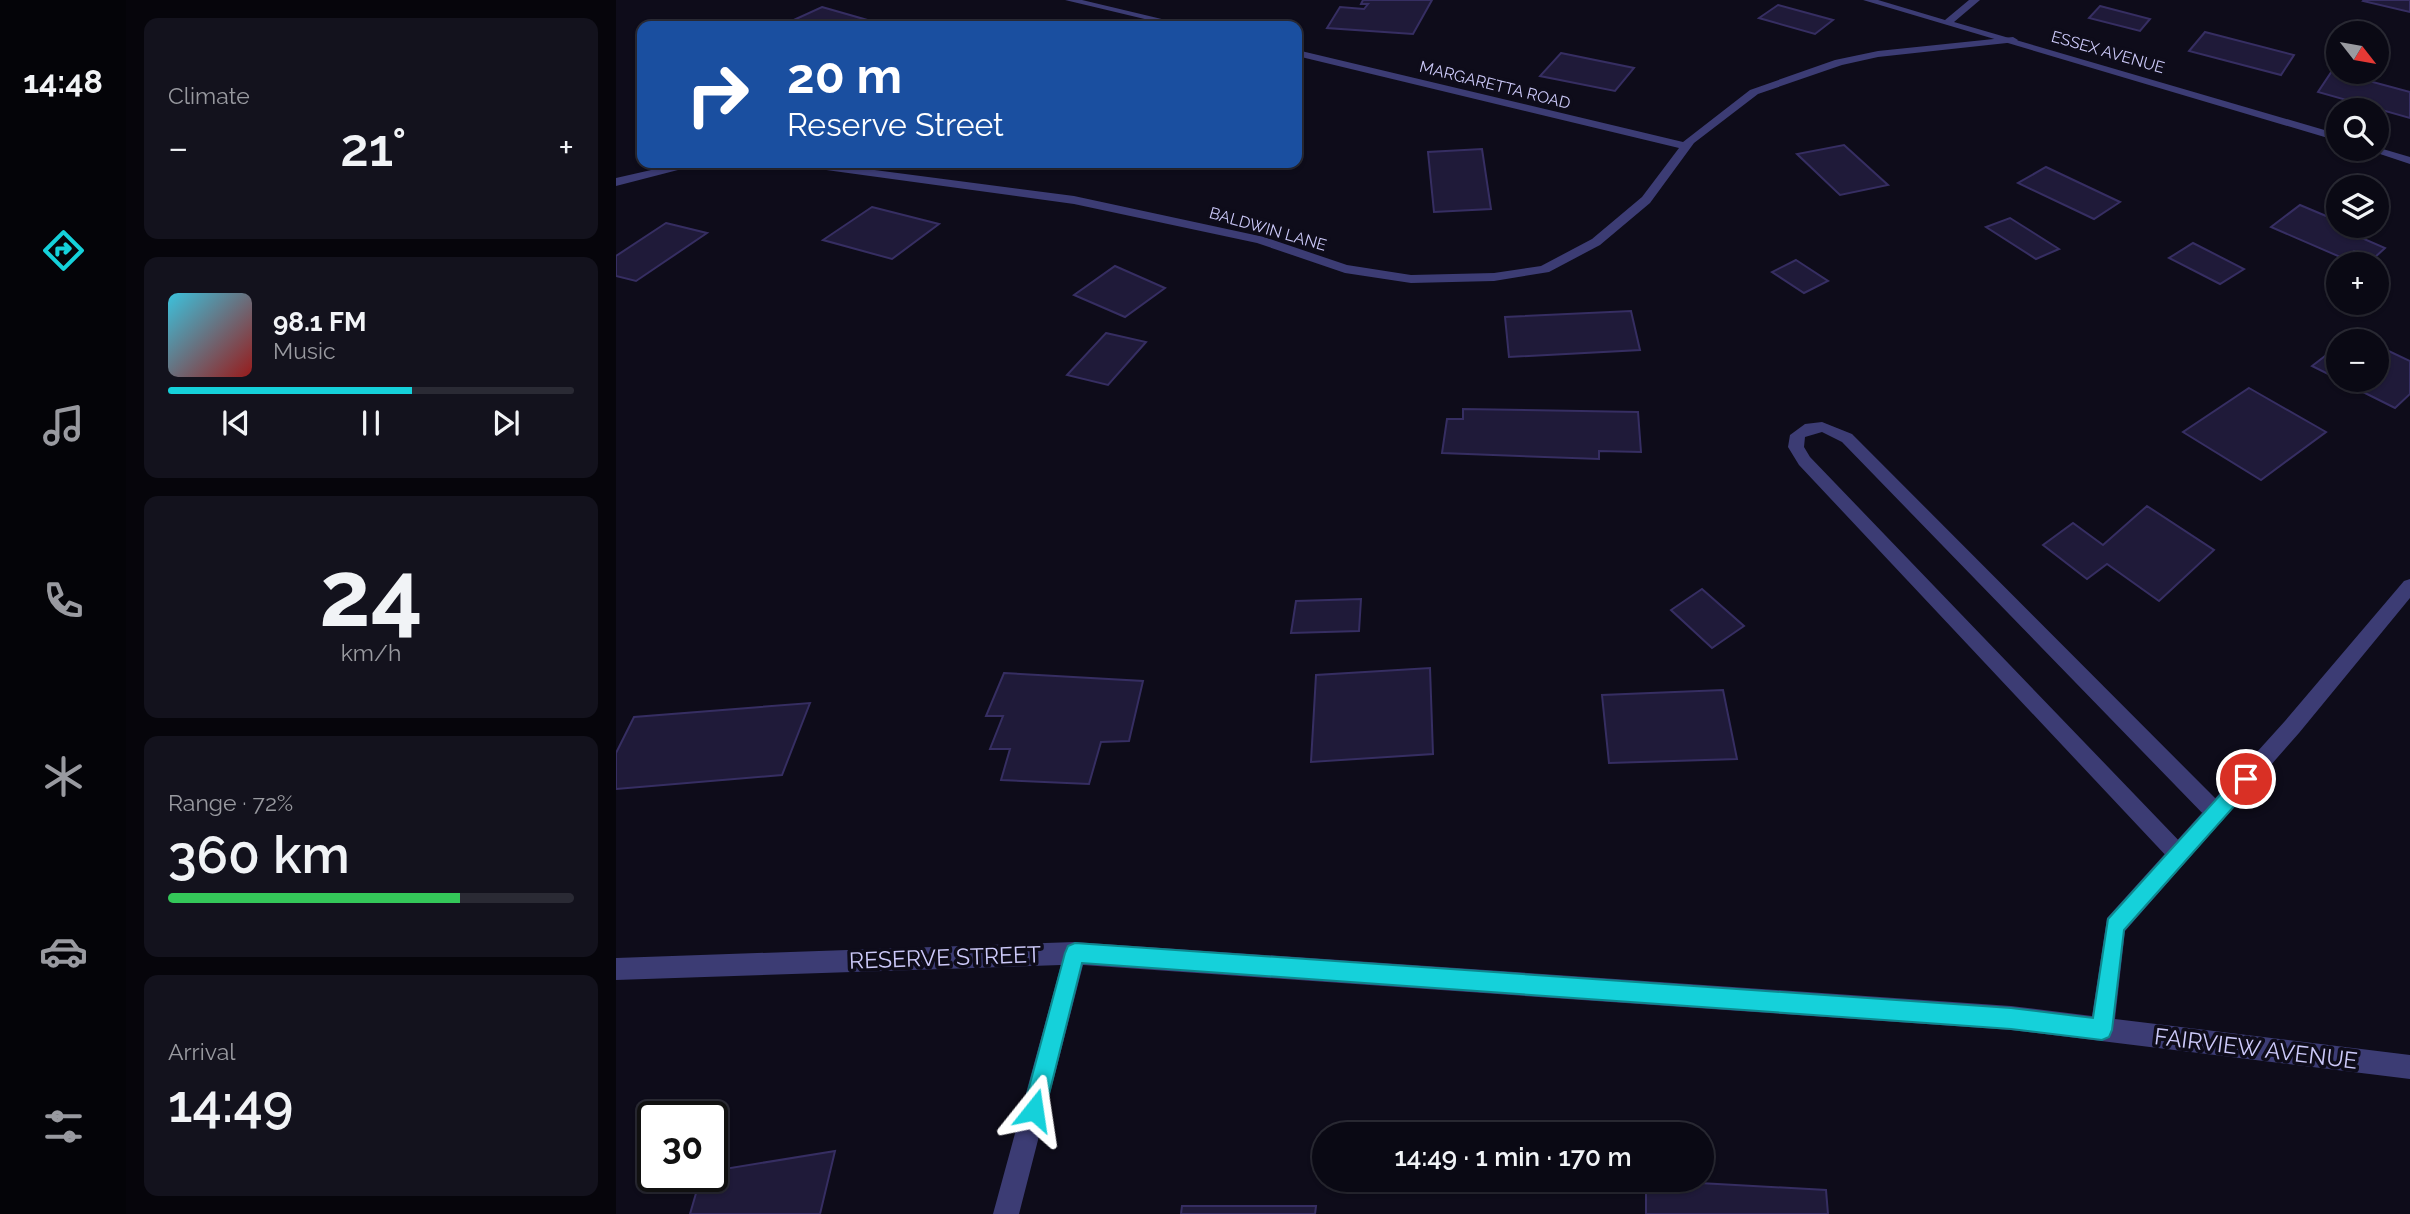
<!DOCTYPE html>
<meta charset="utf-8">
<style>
:root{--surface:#0a0914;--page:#13121d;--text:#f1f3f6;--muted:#999aa0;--line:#2a2a34;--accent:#15d1da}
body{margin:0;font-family:Raleway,sans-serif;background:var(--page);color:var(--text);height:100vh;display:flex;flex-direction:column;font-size:26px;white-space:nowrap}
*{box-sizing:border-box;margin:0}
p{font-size:23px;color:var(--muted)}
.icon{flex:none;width:38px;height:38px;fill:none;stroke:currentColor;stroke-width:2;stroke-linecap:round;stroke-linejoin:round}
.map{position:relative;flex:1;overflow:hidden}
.side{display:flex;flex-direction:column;gap:18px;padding:18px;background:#06050b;width:490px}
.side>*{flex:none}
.top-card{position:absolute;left:21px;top:21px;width:665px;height:147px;border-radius:14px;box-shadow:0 2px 5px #0004,0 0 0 2px var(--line);background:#1a4fa0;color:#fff;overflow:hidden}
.needle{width:46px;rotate:121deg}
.buttons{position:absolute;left:1710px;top:21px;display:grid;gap:14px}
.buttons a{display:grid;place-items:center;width:63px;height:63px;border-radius:50%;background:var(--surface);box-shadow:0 2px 5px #0004,0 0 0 2px var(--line);font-size:35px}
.speed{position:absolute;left:21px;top:1101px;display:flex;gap:14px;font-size:35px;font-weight:700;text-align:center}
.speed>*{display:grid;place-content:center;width:91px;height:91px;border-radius:50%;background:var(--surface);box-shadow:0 2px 5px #0004,0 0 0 2px var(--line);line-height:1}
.speed .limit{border:4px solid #111;border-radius:10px;background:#fff;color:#111}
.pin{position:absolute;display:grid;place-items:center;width:60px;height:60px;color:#fff;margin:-30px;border:4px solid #fff;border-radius:50%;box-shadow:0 2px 7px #0007}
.me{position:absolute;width:77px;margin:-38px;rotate:15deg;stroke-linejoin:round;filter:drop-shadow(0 0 5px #0008)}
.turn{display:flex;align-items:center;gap:24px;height:147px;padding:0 35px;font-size:32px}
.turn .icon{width:91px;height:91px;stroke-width:2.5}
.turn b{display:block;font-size:49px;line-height:60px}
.big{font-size:52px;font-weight:600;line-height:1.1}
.side .widget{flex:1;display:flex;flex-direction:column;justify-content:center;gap:10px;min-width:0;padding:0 24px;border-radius:14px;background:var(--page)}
.side .dial{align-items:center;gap:0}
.dial b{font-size:91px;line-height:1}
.song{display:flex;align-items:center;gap:21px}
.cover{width:84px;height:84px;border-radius:10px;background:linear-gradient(135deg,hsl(190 70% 55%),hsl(0 70% 35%))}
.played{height:7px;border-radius:4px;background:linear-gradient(90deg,var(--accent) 60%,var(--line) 60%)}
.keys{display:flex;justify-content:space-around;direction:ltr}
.heat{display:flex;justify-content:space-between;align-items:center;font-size:38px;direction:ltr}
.charge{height:10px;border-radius:5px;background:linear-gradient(90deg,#34c759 72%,var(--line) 0)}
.trip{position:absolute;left:696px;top:1122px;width:402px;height:70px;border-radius:35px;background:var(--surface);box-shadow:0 2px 5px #0004,0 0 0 2px var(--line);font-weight:600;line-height:70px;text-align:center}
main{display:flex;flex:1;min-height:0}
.dock{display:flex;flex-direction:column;width:126px;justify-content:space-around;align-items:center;background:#040408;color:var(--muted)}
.dock .icon{width:49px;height:49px}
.dock .selected{color:var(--accent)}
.dock b{font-size:32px;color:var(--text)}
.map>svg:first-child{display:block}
.building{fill:#1f1a39;stroke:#362e62;stroke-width:2}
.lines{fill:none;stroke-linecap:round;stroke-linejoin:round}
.lane{fill:#3c3c74;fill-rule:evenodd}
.street{fill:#3c3c74;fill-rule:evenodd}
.route{fill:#15d1da;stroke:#0e888e;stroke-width:2}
.labels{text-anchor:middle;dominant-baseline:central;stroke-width:7;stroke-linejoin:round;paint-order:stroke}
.far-street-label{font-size:16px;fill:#cdcafa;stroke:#0e0c1a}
.near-street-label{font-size:23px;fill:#cdcafa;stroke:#0e0c1a}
</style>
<main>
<nav class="dock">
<b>14:48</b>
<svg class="icon selected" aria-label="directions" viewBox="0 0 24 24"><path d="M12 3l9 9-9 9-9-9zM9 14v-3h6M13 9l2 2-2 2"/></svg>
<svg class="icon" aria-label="music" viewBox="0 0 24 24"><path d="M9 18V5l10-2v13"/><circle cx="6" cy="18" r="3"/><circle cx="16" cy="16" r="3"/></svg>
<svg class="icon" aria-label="phone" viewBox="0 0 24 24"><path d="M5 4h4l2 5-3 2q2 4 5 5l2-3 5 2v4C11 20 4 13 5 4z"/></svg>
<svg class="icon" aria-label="climate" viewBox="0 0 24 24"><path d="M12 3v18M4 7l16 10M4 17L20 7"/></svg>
<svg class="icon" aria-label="car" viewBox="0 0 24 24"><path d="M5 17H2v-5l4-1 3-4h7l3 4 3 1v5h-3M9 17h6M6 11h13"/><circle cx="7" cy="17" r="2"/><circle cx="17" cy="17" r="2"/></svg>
<svg class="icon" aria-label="filters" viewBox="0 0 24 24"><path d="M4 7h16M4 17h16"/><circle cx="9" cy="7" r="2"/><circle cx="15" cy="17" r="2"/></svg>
</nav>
<section class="side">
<div class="widget"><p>Climate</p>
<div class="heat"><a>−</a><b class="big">21°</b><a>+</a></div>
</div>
<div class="widget">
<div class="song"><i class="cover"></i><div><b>98.1 FM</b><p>Music</p></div></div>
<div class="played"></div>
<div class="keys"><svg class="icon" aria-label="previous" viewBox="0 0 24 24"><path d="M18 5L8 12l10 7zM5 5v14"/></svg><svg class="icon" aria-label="pause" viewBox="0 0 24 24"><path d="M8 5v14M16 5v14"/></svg><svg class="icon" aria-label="next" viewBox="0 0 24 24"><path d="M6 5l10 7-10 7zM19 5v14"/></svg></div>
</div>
<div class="widget dial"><b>24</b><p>km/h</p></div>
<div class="widget"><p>Range · 72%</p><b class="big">360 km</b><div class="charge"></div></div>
<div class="widget"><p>Arrival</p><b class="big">14:49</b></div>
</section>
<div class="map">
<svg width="1794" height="1214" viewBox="0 0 1794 1214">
<rect width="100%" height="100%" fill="#0e0c1a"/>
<g class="building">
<polygon points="747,0 816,0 797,34 711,28 724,7 748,9 752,4 745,4"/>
<polygon points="1794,0 1794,12 1747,1 1748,0"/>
<polygon points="1162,5 1217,20 1199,34 1143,18"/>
<polygon points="1484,6 1534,19 1524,31 1473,18"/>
<polygon points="206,7 255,21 244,26 169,24"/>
<polygon points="1589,32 1678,55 1665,75 1573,51"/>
<polygon points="945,53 1018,68 999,91 924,76"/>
<polygon points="1716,71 1794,92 1794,118 1702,92"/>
<polygon points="1228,145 1272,185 1224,195 1181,154"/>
<polygon points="866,149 875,209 818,212 812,152"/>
<polygon points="1430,167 1504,202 1478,219 1402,183"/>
<polygon points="1684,205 1722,221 1722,226 1734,226 1754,234 1748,239 1769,248 1757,259 1738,251 1729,259 1655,227"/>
<polygon points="256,207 323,224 276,259 207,240"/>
<polygon points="1394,218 1443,249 1420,259 1370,227"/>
<polygon points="50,223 91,233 20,281 0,276 0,256"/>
<polygon points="1577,243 1628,269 1604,284 1553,258"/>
<polygon points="1180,260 1212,281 1188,293 1156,272"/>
<polygon points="499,266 549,288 509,317 458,295"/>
<polygon points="1015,311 1024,350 893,357 889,317"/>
<polygon points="490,333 530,342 492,385 451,375"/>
<polygon points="1760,345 1794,361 1794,394 1779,408 1723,380 1760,380"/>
<polygon points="1722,346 1722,379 1696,366"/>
<polygon points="1633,388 1710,432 1645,480 1567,432"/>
<polygon points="847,409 1022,412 1025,452 983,451 983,459 826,453 831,419 847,419"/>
<polygon points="1531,506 1598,550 1543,601 1491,564 1471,579 1427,545 1457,523 1487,545"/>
<polygon points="1086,589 1128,626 1096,648 1055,610"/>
<polygon points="745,599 743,631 675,633 680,601"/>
<polygon points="814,668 817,754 695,762 700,675"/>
<polygon points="388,673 527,681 513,741 485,742 473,784 385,780 394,749 374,749 387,716 370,716"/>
<polygon points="1107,690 1121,759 993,763 986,695"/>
<polygon points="194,703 166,775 0,789 0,753 18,717"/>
<polygon points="219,1151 204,1214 74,1214 85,1176 96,1176 96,1171"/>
<polygon points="1030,1180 1210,1190 1212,1214 1030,1214"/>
<polygon points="566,1206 700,1206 699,1214 565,1214"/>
</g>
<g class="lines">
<g class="lane">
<polygon points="1397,37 1402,40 1400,42 1262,57 1226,65 1142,94 1078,143 1034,203 984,245 933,272 878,281 795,283 729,273 641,243 458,204 181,166 175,163 205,163 458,196 648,237 731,265 795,275 878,273 925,266 976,239 1026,197 1063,148 681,56 681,50 1067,142 1134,90 1219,60 1262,51"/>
<polygon points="66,163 89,163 0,186 0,178"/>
<polygon points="1206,422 1236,434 1607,806 1610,813 1607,820 1600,822 1593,820 1226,442 1206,432 1189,437 1188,447 1194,457 1569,847 1572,854 1569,861 1562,864 1555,861 1183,465 1172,447 1174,435 1189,424"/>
</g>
<g class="street">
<polygon points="449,0 466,0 575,26 558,26"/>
<polygon points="1247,0 1262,0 1329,20 1353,0 1364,0 1338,22 1722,134 1722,141"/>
<polygon points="1760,147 1794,157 1794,164 1749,149"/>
<polygon points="1794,579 1794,598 1683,733 1509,931 1499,1019 1794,1055 1794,1079 1395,1030 467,965 403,1214 377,1214 445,965 0,980 0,958 459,942 1395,1006 1476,1016 1491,918 1669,721 1788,581"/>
</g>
</g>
<polygon class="route" points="1630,771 1637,773 1639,779 1637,785 1508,930 1496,1030 1493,1037 1486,1040 1395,1029 466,963 429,1110 426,1117 418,1121 410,1117 407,1110 449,953 452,946 459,943 1395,1008 1477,1018 1492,919 1624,773"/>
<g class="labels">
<g class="far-street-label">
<text transform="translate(1492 52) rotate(16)">ESSEX AVENUE</text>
<text transform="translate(879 85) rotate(14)">MARGARETTA ROAD</text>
<text transform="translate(652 229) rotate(16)">BALDWIN LANE</text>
</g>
<g class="near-street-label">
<text transform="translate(329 957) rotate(-2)">RESERVE STREET</text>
<text transform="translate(1640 1048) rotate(7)">FAIRVIEW AVENUE</text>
</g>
</g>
</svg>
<div class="buttons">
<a><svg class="needle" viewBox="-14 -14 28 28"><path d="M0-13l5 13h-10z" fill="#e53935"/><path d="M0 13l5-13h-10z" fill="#999aa0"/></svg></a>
<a><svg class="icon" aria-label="search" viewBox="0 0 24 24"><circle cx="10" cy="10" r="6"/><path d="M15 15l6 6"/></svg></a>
<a><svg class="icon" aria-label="layers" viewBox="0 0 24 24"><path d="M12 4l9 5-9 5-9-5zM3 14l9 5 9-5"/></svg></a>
<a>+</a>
<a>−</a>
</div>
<div class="speed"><div class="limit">30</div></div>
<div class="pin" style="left:1630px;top:779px;background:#d93025"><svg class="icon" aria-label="arrive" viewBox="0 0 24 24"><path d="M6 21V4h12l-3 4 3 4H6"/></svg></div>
<svg class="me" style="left:418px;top:1110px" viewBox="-20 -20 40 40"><path d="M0-17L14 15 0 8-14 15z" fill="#15d1da" stroke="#fff" stroke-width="4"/></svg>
<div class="trip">14:49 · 1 min · 170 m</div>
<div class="top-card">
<div class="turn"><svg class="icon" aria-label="right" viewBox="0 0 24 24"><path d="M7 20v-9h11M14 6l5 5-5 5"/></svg><div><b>20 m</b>Reserve Street</div></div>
</div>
</div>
</main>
